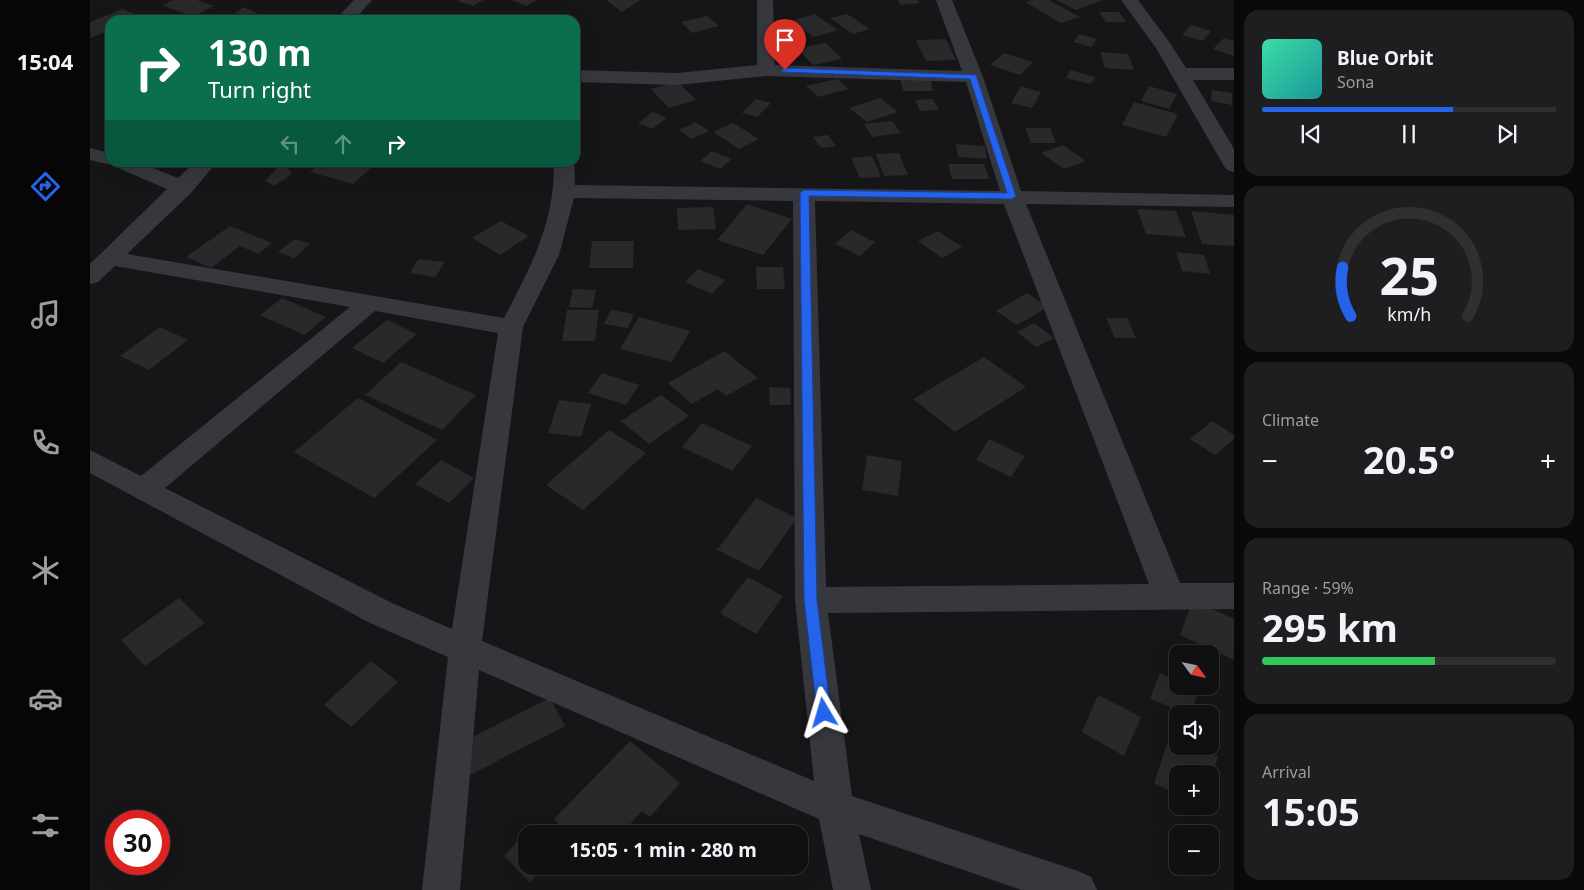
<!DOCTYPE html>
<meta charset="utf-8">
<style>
:root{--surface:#101012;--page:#1e1e20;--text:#f1f3f6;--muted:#9c9d9f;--line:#303032;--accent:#2563eb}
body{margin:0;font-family:"Noto Sans",sans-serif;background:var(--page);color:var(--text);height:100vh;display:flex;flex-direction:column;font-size:19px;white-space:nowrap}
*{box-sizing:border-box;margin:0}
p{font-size:16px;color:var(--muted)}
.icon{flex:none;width:28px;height:28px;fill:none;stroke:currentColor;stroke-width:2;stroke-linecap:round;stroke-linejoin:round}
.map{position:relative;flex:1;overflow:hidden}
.side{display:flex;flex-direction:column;gap:10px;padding:10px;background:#09090a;width:350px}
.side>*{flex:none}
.hud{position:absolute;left:15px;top:15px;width:475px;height:152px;border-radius:15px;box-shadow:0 5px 20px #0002,0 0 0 1px var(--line);background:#0b6e4f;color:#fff;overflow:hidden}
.needle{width:32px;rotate:123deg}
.buttons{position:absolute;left:1079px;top:645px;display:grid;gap:10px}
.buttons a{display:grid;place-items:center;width:50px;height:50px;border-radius:10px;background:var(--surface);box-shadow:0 5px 20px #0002,0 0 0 1px var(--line);font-size:25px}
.speed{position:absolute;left:15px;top:810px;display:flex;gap:10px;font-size:25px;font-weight:700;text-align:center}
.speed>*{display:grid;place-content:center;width:65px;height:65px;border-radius:50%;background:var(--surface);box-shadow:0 5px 20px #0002,0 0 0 1px var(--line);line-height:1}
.speed .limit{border:8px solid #d22;background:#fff;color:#111}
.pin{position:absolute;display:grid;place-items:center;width:42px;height:42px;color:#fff;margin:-51px -21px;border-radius:50% 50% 50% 0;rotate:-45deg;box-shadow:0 0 5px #0007}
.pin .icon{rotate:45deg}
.me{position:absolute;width:55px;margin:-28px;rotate:353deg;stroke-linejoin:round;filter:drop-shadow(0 0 4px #0008)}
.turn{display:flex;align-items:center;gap:18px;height:105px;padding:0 20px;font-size:22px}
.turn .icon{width:65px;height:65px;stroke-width:2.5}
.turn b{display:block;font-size:35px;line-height:42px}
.lanes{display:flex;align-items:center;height:48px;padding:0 20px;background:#0003;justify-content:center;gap:25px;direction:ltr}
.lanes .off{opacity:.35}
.big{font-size:38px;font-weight:700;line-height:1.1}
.side .card{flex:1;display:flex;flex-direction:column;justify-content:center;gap:8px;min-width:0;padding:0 18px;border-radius:15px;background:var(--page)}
.side .dial{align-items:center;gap:0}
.dial svg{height:130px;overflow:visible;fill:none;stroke:var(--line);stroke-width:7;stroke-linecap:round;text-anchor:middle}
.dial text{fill:var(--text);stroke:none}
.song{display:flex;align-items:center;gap:15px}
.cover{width:60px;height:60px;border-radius:8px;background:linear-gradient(135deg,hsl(160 70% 55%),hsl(180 70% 35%))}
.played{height:5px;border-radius:2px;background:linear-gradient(90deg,var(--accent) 65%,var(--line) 65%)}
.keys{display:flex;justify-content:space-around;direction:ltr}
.heat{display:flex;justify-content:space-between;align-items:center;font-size:28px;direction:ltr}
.charge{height:8px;border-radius:4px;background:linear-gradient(90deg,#34c759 59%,var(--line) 0)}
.trip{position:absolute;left:428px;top:825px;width:290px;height:50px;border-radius:15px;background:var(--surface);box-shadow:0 5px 20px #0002,0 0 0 1px var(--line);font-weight:700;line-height:50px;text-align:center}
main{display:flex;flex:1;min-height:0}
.menu{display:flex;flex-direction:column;width:90px;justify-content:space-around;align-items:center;background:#060607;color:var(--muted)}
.menu .icon{width:35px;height:35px}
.menu .on{color:var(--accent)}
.menu b{font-size:22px;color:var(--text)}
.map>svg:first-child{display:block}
.building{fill:#29292c}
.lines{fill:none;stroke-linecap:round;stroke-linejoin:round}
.minor{fill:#37383d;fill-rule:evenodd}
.route{fill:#2563eb;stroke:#184099}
</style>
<main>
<nav class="menu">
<b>15:04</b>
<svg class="icon on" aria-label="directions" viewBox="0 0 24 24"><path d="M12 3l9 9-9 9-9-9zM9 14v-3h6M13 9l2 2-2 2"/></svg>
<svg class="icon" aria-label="music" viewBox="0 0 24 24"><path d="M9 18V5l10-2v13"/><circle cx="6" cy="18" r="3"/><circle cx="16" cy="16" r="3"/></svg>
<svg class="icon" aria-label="phone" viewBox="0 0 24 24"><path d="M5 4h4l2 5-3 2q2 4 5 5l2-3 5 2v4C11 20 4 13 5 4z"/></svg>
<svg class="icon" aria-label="climate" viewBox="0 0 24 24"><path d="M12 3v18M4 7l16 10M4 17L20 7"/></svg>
<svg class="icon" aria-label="car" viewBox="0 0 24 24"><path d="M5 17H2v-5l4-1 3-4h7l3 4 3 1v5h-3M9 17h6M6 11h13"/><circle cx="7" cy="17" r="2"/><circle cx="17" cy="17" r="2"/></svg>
<svg class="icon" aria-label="filters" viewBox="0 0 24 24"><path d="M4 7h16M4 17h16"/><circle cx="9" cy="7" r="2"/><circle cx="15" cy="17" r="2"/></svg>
</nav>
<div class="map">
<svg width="1144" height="890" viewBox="0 0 1144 890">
<rect width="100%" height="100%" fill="#161618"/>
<g class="building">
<polygon points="84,0 107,0 124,6 103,17 72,5"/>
<polygon points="369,0 393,0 383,6 367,1"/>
<polygon points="422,0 447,0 436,6"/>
<polygon points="516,0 550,0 532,12"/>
<polygon points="807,0 827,0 830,3 811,5"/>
<polygon points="943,0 959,0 990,17 971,23 935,2"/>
<polygon points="966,0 1013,0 986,10"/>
<polygon points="154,7 168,14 157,20 138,18"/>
<polygon points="33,9 51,17 44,20 20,20 20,30 0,38 0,22"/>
<polygon points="1009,12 1029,12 1036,22 1016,22"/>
<polygon points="725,14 748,30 724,37 701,21"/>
<polygon points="757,14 780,29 763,34 740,18"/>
<polygon points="617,16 629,26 602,33 591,22"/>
<polygon points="1101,25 1121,31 1113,41 1092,35"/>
<polygon points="989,34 1007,39 1001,47 983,42"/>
<polygon points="1134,38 1144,41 1144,56 1123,49"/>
<polygon points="856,39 866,60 836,61 826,40"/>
<polygon points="736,43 752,59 723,65 707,48"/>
<polygon points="1010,52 1038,54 1044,70 1015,68"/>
<polygon points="914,53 943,62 930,75 900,65"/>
<polygon points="980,70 1005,77 1001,84 976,78"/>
<polygon points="810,78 840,79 843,91 813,91"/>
<polygon points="747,79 759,89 728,97 716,86"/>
<polygon points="588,82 606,100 579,108 561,89"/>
<polygon points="931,86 951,92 942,108 921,103"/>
<polygon points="1059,86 1087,94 1079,109 1051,101"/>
<polygon points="1122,90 1142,93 1142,105 1121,101"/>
<polygon points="790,98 808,112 777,122 759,108"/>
<polygon points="666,99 681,103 667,117 652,113"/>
<polygon points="843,99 849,110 830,111 825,100"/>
<polygon points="1044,102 1088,114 1076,137 1032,125"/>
<polygon points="563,112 577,118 562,129 548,123"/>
<polygon points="802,121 811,133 782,137 774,124"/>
<polygon points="606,122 619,131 602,139 589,130"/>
<polygon points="643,123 669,139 649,149 623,132"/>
<polygon points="935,128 960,128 966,143 941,143"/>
<polygon points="738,135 746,146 731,148 723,137"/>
<polygon points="866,144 895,146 897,159 868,157"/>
<polygon points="973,145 996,161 974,169 951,153"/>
<polygon points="622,151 642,159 630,169 610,161"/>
<polygon points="809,153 818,175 794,176 786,154"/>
<polygon points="782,156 791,177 770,178 761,158"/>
<polygon points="193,162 202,174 184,186 175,181"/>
<polygon points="232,162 280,162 285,164 263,184 220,172"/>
<polygon points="858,164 894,164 899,179 862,179"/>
<polygon points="657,204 702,219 673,255 627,240"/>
<polygon points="623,207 626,229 588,230 587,208"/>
<polygon points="1047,209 1086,211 1096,237 1056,234"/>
<polygon points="1101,211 1144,215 1144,246 1112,244"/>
<polygon points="411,221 439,236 410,255 382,238"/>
<polygon points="140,226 182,243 168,254 150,246 121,268 96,257"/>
<polygon points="761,230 785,242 770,256 745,244"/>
<polygon points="848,231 872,247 852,258 828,241"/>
<polygon points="205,239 220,244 204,258 188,252"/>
<polygon points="502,241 544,241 543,268 499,268"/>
<polygon points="1086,252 1114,255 1120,274 1092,271"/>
<polygon points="328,259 354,262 346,277 320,273"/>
<polygon points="666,267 693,267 695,289 667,289"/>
<polygon points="608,269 635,280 622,294 595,282"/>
<polygon points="483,289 506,290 502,308 479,307"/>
<polygon points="937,293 958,307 927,325 906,311"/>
<polygon points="192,298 236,317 214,335 170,315"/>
<polygon points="477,310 509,310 505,341 472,341"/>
<polygon points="521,310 544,314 538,328 514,324"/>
<polygon points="549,317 600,331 582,362 530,349"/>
<polygon points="1016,318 1037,318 1046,338 1025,338"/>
<polygon points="297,320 327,334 293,363 262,348"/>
<polygon points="944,323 964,338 946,347 927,332"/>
<polygon points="70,327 98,340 59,370 30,356"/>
<polygon points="634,351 668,378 636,396 628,389 602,404 578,383"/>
<polygon points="894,357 936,387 865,432 823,399"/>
<polygon points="311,362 386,395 352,430 275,395"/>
<polygon points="512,373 549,385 536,405 498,393"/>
<polygon points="679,387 700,388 701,405 680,405"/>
<polygon points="571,395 599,416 559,444 531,421"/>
<polygon points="268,398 347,440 284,498 204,452"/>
<polygon points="469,400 501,404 491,437 458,433"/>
<polygon points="1122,421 1144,435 1144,439 1125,455 1100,439"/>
<polygon points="612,423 662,446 642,471 592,447"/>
<polygon points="519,430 556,453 493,510 456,485"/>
<polygon points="899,439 935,456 921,477 886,460"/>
<polygon points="777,455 812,461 808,496 772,490"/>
<polygon points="351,460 384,478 359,503 325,484"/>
<polygon points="666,498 707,518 669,571 627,550"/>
<polygon points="658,577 693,596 666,634 630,613"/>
<polygon points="89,598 115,623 55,666 31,640"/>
<polygon points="1103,600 1144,619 1144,660 1090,635"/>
<polygon points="281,661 308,682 261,727 234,705"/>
<polygon points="1070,673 1088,681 1088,686 1098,686 1108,691 1101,714 1094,714 1060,698"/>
<polygon points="1008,695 1051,717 1034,756 992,732"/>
<polygon points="460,698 475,726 380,775 367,745"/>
<polygon points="1081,733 1088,736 1088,746 1108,746 1128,756 1120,782 1120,774 1088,774 1088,795 1064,783"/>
<polygon points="540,741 590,783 560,817 552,811 531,834 509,834 502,827 496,834 479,834 464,819"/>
<polygon points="442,825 451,834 436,834 436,866 455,866 440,882 414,856"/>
</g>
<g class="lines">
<g class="minor">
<polygon points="264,0 282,0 264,20 245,20"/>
<path d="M667,0H683L685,65L872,71L846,0H862L893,77L931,191L1144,195V207L936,204L1090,583H1144V609L738,613L762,796L988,871L1001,877L1007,890H932L769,834L781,890H743L729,819L389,670L370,890H332L358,657L280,623L0,473V450L51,476L260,307L25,266L8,282L0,284V264L77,189L21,165L0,160V148L20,153V162H48L88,178L105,162H127L101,193L37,254L414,318C441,266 465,223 464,162H484L485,185L910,191L876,82L676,76L587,85L485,82V70L587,73L667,65ZM484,198L703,201L705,600L724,781L392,641L433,327L469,255ZM725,201L914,204L1059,584L736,587ZM285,311L408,333L362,629L302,603L75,488Z"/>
<polygon points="1031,0 1048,0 1080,43 1096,68 1144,68 1144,80 1103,80 1144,149 1144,172 1137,170 1134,166 1066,48"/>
</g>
</g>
<polygon class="route" points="695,68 886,75 926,196 922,199 719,196 727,600 741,713 739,718 734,720 729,718 727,713 714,600 710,193 714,190 917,193 880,79 692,72 692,69"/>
</svg>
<div class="buttons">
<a><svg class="needle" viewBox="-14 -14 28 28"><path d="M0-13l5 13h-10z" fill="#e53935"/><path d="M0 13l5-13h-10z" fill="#9c9d9f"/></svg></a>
<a><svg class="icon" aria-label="sound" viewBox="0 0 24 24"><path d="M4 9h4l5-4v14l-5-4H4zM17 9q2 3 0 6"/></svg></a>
<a>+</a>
<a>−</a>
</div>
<div class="speed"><div class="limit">30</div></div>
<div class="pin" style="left:695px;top:70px;background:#d93025"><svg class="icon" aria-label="arrive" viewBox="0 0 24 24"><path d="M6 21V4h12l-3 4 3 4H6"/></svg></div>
<svg class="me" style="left:734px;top:713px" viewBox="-20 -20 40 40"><path d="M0-17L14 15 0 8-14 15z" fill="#2563eb" stroke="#fff" stroke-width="4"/></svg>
<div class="trip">15:05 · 1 min · 280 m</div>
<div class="hud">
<div class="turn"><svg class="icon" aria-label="right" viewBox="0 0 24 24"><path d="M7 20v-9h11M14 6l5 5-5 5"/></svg><div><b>130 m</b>Turn right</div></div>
<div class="lanes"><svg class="icon off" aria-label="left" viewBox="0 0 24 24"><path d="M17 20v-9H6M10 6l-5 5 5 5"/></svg><svg class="icon off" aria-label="ahead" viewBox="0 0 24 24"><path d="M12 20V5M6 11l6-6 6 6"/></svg><svg class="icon" aria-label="right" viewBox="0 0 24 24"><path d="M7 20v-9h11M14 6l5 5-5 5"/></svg></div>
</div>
</div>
<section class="side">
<div class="card">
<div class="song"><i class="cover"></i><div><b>Blue Orbit</b><p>Sona</p></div></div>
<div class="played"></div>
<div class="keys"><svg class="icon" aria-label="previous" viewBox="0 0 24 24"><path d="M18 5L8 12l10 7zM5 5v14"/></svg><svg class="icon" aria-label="pause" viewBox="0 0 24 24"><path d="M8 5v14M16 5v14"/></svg><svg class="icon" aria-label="next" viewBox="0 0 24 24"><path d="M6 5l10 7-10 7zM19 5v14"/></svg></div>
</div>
<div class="card dial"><svg viewBox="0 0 100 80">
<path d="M14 69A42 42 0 1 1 86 69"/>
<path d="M14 69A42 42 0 0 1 9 39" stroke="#2563eb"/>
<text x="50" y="56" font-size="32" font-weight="700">25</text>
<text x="50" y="72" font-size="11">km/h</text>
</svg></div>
<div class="card"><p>Climate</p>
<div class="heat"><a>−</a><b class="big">20.5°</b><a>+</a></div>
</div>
<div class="card"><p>Range · 59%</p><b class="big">295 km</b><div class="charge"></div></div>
<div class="card"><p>Arrival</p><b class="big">15:05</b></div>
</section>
</main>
